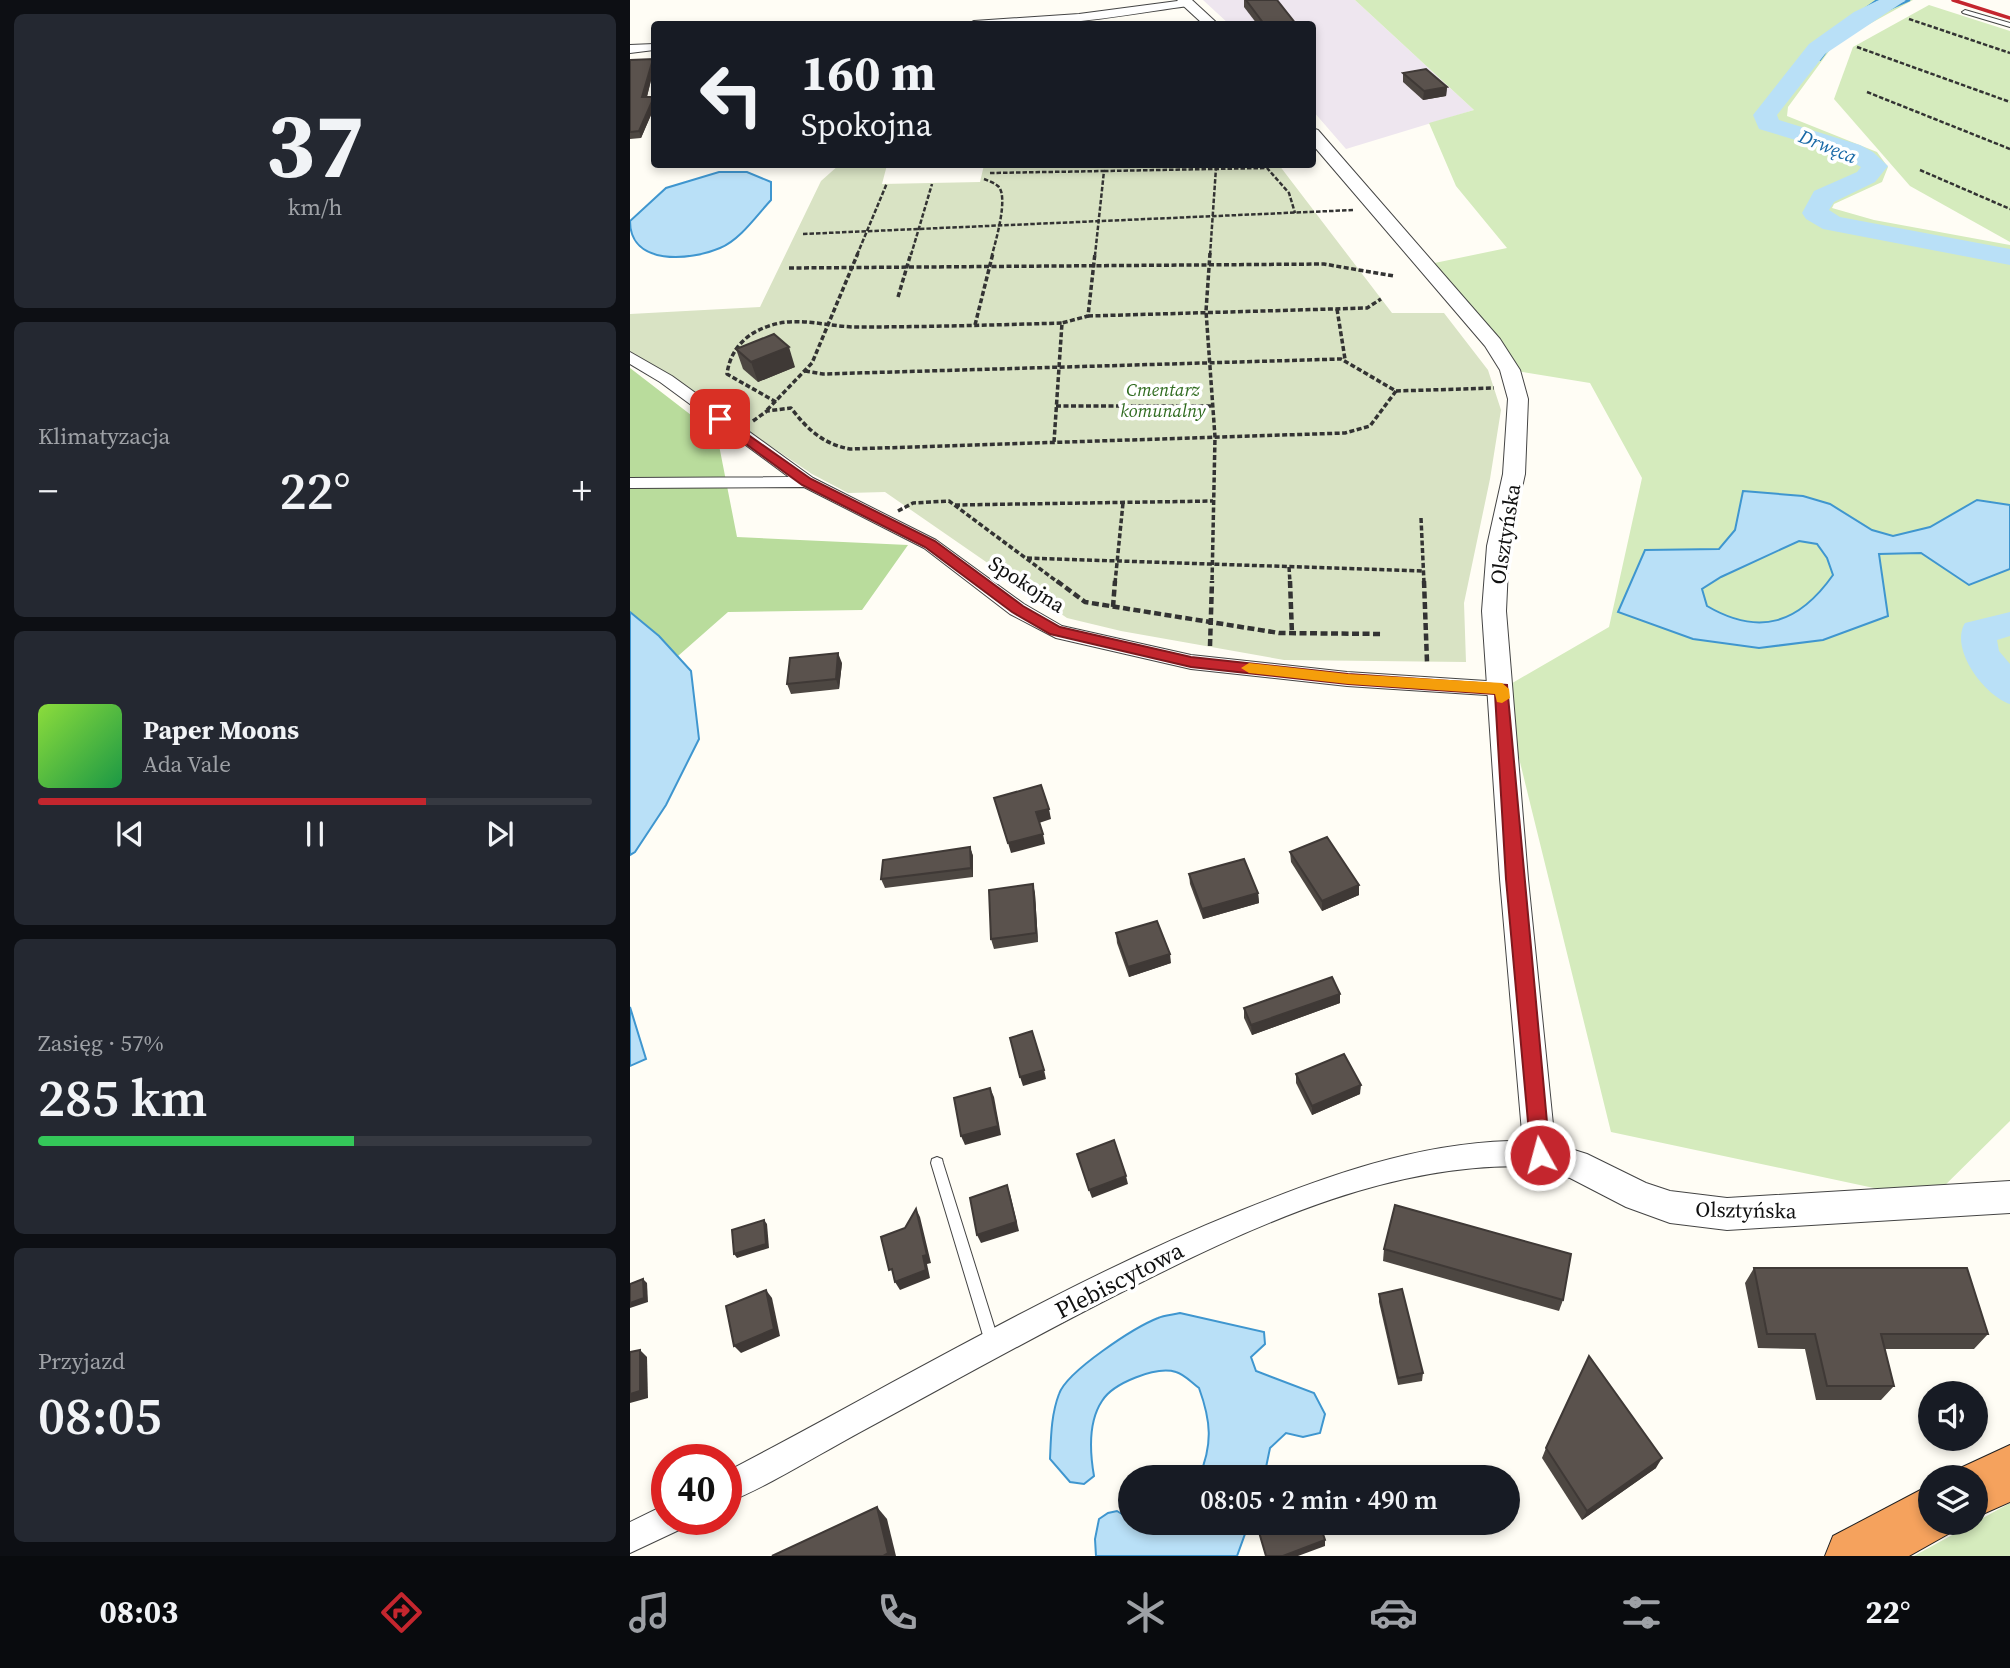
<!DOCTYPE html>
<html lang="pl">
<meta charset="utf-8">
<style>
:root{--surface:#171b24;--page:#242831;--text:#f1f3f6;--muted:#9ea1a6;--line:#363941;--accent:#c4262e}
body{margin:0;font-family:"Source Serif 4",serif;background:var(--page);color:var(--text);height:100vh;display:flex;flex-direction:column;font-size:26px;white-space:nowrap}
*{box-sizing:border-box;margin:0}
p{font-size:23px;color:var(--muted)}
.icon{flex:none;width:38px;height:38px;fill:none;stroke:currentColor;stroke-width:2;stroke-linecap:round;stroke-linejoin:round}
.map{position:relative;flex:1;overflow:hidden}
.panel{display:flex;flex-direction:column;gap:14px;padding:14px;background:#0d0f14;width:630px}
.panel>*{flex:none}
.guide{position:absolute;left:21px;top:21px;width:665px;height:147px;border-radius:7px;box-shadow:0 4px 10px #0003;background:#171b24;color:var(--text);overflow:hidden}
.fabs{position:absolute;left:1288px;top:1381px;display:grid;gap:14px}
.fabs a{display:grid;place-items:center;width:70px;height:70px;border-radius:50%;background:var(--surface);box-shadow:0 4px 10px #0003;font-size:35px}
.speed{position:absolute;left:21px;top:1444px;display:flex;gap:14px;font-size:35px;font-weight:700;text-align:center}
.speed>*{display:grid;place-content:center;width:91px;height:91px;border-radius:50%;background:var(--surface);box-shadow:0 4px 10px #0003;line-height:1}
.speed .limit{border:10px solid #d22;background:#fff;color:#111}
.pin{position:absolute;display:grid;place-items:center;width:60px;height:60px;color:#fff;margin:-30px;border-radius:14px;box-shadow:0 4px 10px #0006}
.me{position:absolute;width:77px;margin:-38px;rotate:353deg;stroke-linejoin:round;filter:drop-shadow(0 0 5px #0008)}
.turn{display:flex;align-items:center;gap:24px;height:147px;padding:0 35px;font-size:32px}
.turn .icon{width:91px;height:91px;stroke-width:2.5}
.turn b{display:block;font-size:49px;line-height:60px}
.big{font-size:52px;font-weight:600;line-height:1.1}
.panel .tile{flex:1;display:flex;flex-direction:column;justify-content:center;gap:10px;min-width:0;padding:0 24px;border-radius:10px;background:var(--page)}
.panel .dial{align-items:center;gap:0}
.dial b{font-size:91px;line-height:1}
.song{display:flex;align-items:center;gap:21px}
.cover{width:84px;height:84px;border-radius:10px;background:linear-gradient(135deg,hsl(90 70% 55%),hsl(140 70% 35%))}
.played{height:7px;border-radius:4px;background:linear-gradient(90deg,var(--accent) 70%,var(--line) 70%)}
.keys{display:flex;justify-content:space-around;direction:ltr}
.heat{display:flex;justify-content:space-between;align-items:center;font-size:38px;direction:ltr}
.charge{height:10px;border-radius:5px;background:linear-gradient(90deg,#34c759 57%,var(--line) 0)}
.trip{position:absolute;left:488px;top:1465px;width:402px;height:70px;border-radius:35px;background:var(--surface);box-shadow:0 4px 10px #0003;font-weight:600;line-height:70px;text-align:center}
.menu{display:flex;height:112px;justify-content:space-around;align-items:center;background:#090b0e;color:var(--muted)}
.menu .icon{width:49px;height:49px}
.menu .current{color:var(--accent)}
.menu b{font-size:32px;color:var(--text)}
main{display:flex;flex:1;min-height:0}
.map>svg:first-child{display:block}
.industrial{fill:#eee6ef}
.green{fill:#d5ebbd}
.forest{fill:#b9dc9c}
.cemetery{fill:#d9e3c4}
.water{fill:#b9e0f7;stroke:#3f96cf;stroke-width:2;fill-rule:evenodd}
.lines{fill:none;stroke-linecap:round;stroke-linejoin:round}
.river{fill:#b9e0f7;fill-rule:evenodd}
.service-casing{stroke:#444;stroke-width:2}
.minor-casing{stroke:#444;stroke-width:2}
.tertiary-casing{stroke:#444;stroke-width:2}
.motorway-casing{stroke:#222;stroke-width:2}
.path-far2{stroke:#333;stroke-width:2.5;stroke-dasharray:4.5 2;stroke-linecap:butt}
.path-far1{stroke:#333;stroke-width:3.5;stroke-dasharray:5 2.5;stroke-linecap:butt}
.path{stroke:#333;stroke-width:4.5;stroke-dasharray:7 3.5;stroke-linecap:butt}
.service{fill:#fff;fill-rule:evenodd}
.minor{fill:#fff;fill-rule:evenodd}
.tertiary{fill:#fff;fill-rule:evenodd}
.motorway{fill:#f5a25d;fill-rule:evenodd}
.rail{stroke:#c4262e;stroke-width:3.5}
.wall{fill:#4d4742}
.shaded-wall{fill:#3f3936}
.building{fill:#5a524d;stroke:#3f3936;stroke-width:2}
.route{fill:#c4262e;stroke:#7f191e;stroke-width:2}
.slow{fill:#f59e0b}
.labels{text-anchor:middle;dominant-baseline:central;stroke-width:7;stroke-linejoin:round;paint-order:stroke}
.far-park-label{font-size:18px;font-style:italic;fill:#2f6b1f;stroke:#fff}
.far-water-label{font-size:19px;font-style:italic;fill:#1768a6;stroke:#fff}
.street-label{font-size:21px;fill:#111;stroke:#fff}
.near-street-label{font-size:24px;fill:#111;stroke:#fff}
</style>
<main>
<section class="panel">
<div class="tile dial"><b>37</b><p>km/h</p></div>
<div class="tile"><p>Klimatyzacja</p>
<div class="heat"><a>−</a><b class="big">22°</b><a>+</a></div>
</div>
<div class="tile">
<div class="song"><i class="cover"></i><div><b>Paper Moons</b><p>Ada Vale</p></div></div>
<div class="played"></div>
<div class="keys"><svg class="icon" aria-label="previous" viewBox="0 0 24 24"><path d="M18 5L8 12l10 7zM5 5v14"/></svg><svg class="icon" aria-label="pause" viewBox="0 0 24 24"><path d="M8 5v14M16 5v14"/></svg><svg class="icon" aria-label="next" viewBox="0 0 24 24"><path d="M6 5l10 7-10 7zM19 5v14"/></svg></div>
</div>
<div class="tile"><p>Zasięg · 57%</p><b class="big">285 km</b><div class="charge"></div></div>
<div class="tile"><p>Przyjazd</p><b class="big">08:05</b></div>
</section>
<div class="map">
<svg width="1380" height="1556" viewBox="0 0 1380 1556">
<rect width="100%" height="100%" fill="#fffdf5"/>
<polygon class="industrial" points="573,0 725,0 844,110 716,149 683,111 682,24 599,24"/>
<g class="green">
<polygon points="725,0 1283,0 1205,43 1158,107 1157,116 1247,152 1258,167 1252,182 1204,204 1202,208 1244,220 1380,245 1380,1121 1300,1200 981,1132 872,689 979,627 1012,478 960,383 880,370 795,265 877,248 826,186 799,123 844,110"/>
<polygon points="1299,5 1380,31 1380,242 1280,186 1204,99 1223,47"/>
<polygon points="1380,1503 1380,1556 1284,1556"/>
</g>
<polygon class="forest" points="0,368 87,435 107,537 278,545 232,610 98,612 48,656 29,636 0,612"/>
<polygon class="cemetery" points="209,165 257,165 252,184 350,182 354,165 649,165 762,313 814,313 858,370 871,410 860,479 834,603 836,662 654,660 491,631 437,618 255,492 218,493 182,474 0,351 0,314 130,307 191,181"/>
<g class="water">
<path d="M1247,0H1280C1252,12 1206,34 1190,60L1173,57L1186,43Z"/>
<path d="M89,172H117L141,182V200C127,215 110,240 90,248C60,261 0,266 0,221L36,188Z"/>
<path d="M1113,491L1173,496L1200,504L1242,530L1263,536L1300,527L1347,500L1380,505V569L1339,585L1291,553L1249,554L1258,616L1193,640L1129,648L1063,639L988,612L1015,550L1089,549L1105,530ZM1169,541L1187,544L1197,558L1203,575C1169,623 1130,637 1077,606L1072,589L1091,577Z"/>
<polygon points="0,612 29,636 61,671 69,739 36,805 5,852 0,855"/>
<polygon points="0,1007 16,1059 0,1066"/>
<path d="M550,1313L634,1332L635,1344L621,1357L626,1371L684,1393L695,1414L690,1433L673,1437L656,1433L640,1448L634,1477H569C583,1444 581,1421 569,1388C562,1383 554,1374 546,1372C526,1366 483,1383 472,1401C458,1422 460,1453 464,1476L454,1484L440,1482L420,1459C421,1437 421,1415 429,1394C437,1371 505,1327 528,1318C535,1315 543,1315 550,1313Z"/>
<polygon points="487,1511 500,1519 500,1522 513,1525 619,1523 607,1556 466,1556 465,1539 469,1519 478,1513"/>
</g>
<g class="lines">
<g class="river">
<polygon points="1249,0 1276,0 1195,54 1147,115 1149,120 1230,145 1243,152 1258,166 1245,182 1204,202 1199,210 1210,217 1380,249 1380,265 1193,229 1176,219 1172,213 1184,191 1227,172 1231,167 1199,150 1129,129 1123,115 1179,44 1224,12"/>
<path d="M1380,612V636L1367,640L1369,651L1380,664V704C1355,696 1319,649 1335,623Z"/>
</g>
<g class="service-casing">
<g id="service">
<polygon points="1335,10 1380,23 1380,27 1333,13 1332,12"/>
<polygon points="307,1157 312,1159 313,1163 369,1342 367,1347 362,1349 357,1347 355,1342 301,1163 302,1159"/>
</g>
</g>
<g class="minor-casing">
<g id="minor">
<path d="M555,0L564,3L558,6C487,16 410,31 338,24L344,21L449,14Z"/>
<polygon points="24,44 24,50 0,53 0,45"/>
<polygon points="0,352 42,376 183,478 306,540 394,604 432,626 561,655 717,672 872,682 879,684 882,689 879,694 872,696 717,686 561,669 426,638 380,614 294,548 174,487 0,488 0,478 159,477 30,382 0,364"/>
<path d="M879,1141L910,1143L919,1147L923,1155L919,1163L910,1167C768,1159 632,1222 508,1284C411,1332 318,1385 223,1436C181,1459 140,1485 96,1503V1472C266,1383 432,1283 610,1211C696,1176 785,1144 879,1141Z"/>
<polygon points="37,1504 37,1519 53,1519 49,1530 0,1553 0,1522"/>
</g>
</g>
<g class="tertiary-casing">
<g id="tertiary">
<polygon points="547,0 562,0 588,24 573,24"/>
<polygon points="682,128 688,130 870,339 890,370 898,399 895,474 879,546 876,611 898,879 925,1144 957,1154 1016,1183 1040,1191 1097,1198 1380,1181 1380,1213 1097,1230 1040,1223 996,1207 940,1178 899,1166 894,1155 870,879 852,611 857,546 873,474 878,399 870,370 855,346 682,144"/>
</g>
</g>
<g class="motorway-casing">
<g id="motorway">
<polygon points="1380,1445 1380,1502 1346,1517 1346,1477 1324,1477 1326,1470"/>
<polygon points="1300,1485 1300,1522 1324,1522 1320,1533 1279,1556 1195,1556 1203,1536"/>
</g>
</g>
<g class="path-far2">
<polyline points="1279,19 1380,53"/>
<polyline points="1227,47 1380,102"/>
<polyline points="1237,92 1380,149"/>
<polyline points="1290,170 1380,209"/>
<polyline points="474,171 637,168 659,193 665,213"/>
<polyline points="360,173 474,171 465,255"/>
<path d="M354,179C359,181 365,183 369,187C378,199 366,240 362,255"/>
<polyline points="173,234 724,210"/>
<polyline points="227,255 257,183"/>
<polyline points="281,255 302,184"/>
<polyline points="580,255 586,168"/>
</g>
<g class="path-far1">
<polyline points="580,253 576,311 585,437 582,583"/>
<polyline points="159,268 694,264 764,276"/>
<polyline points="268,297 281,253"/>
<polyline points="707,309 715,359"/>
<polyline points="458,316 737,308 751,299"/>
<polyline points="345,325 363,253"/>
<polyline points="175,371 193,374 711,359 766,391 864,388"/>
<path d="M146,402L97,374C100,351 114,335 136,327C166,315 197,327 227,327C295,327 364,325 432,323"/>
<polyline points="426,406 583,406"/>
<polyline points="137,410 182,363 228,253"/>
<path d="M123,421L137,411L161,408C177,429 193,444 220,449L715,433L740,426L766,391"/>
<polyline points="424,442 432,323 458,316 465,253"/>
<polyline points="325,505 583,501"/>
<polyline points="268,511 283,503 319,501 429,583"/>
<polyline points="791,518 794,583"/>
<polyline points="397,558 793,571"/>
<polyline points="659,567 660,583"/>
<polyline points="485,583 493,503"/>
</g>
<g class="path">
<polyline points="427,581 455,602 649,633 753,634"/>
<polyline points="660,581 662,634"/>
<polyline points="794,581 797,662"/>
<polyline points="483,607 485,581"/>
<polyline points="580,646 582,581"/>
</g>
<use href="#service" class="service"/>
<use href="#minor" class="minor"/>
<use href="#tertiary" class="tertiary"/>
<use href="#motorway" class="motorway"/>
<polyline class="rail" points="1323,0 1380,18"/>
</g>
<g class="wall">
<polygon points="614,0 647,0 666,24 627,24 614,7"/>
<polygon points="23,59 24,68 17,97 24,97 24,108 11,138 0,139 0,60"/>
<polygon points="773,73 817,87 816,96 793,100 773,82"/>
<polygon points="106,349 165,367 128,382 113,369"/>
<polygon points="212,663 209,689 161,694 157,684"/>
<polygon points="340,847 343,856 343,877 255,888 251,879"/>
<polygon points="660,852 729,885 729,895 692,911 661,862"/>
<polygon points="559,874 628,893 629,903 573,919 560,884"/>
<polygon points="403,884 405,894 408,942 364,949 361,939"/>
<polygon points="486,933 541,963 499,977 487,943"/>
<polygon points="710,994 710,1003 622,1035 614,1018 614,1008"/>
<polygon points="666,1074 730,1094 682,1115 666,1083"/>
<polygon points="754,1249 933,1300 929,1311 753,1261"/>
<polygon points="1124,1268 1358,1334 1344,1349 1255,1349 1264,1386 1251,1400 1186,1400 1175,1349 1128,1348 1115,1283"/>
<polygon points="749,1294 793,1373 792,1381 768,1385 749,1302"/>
<polygon points="916,1448 1026,1468 952,1520 912,1458"/>
</g>
<g class="shaded-wall">
<polygon points="23,59 24,68 15,104 12,97"/>
<polygon points="817,87 816,96 793,100 794,91"/>
<polygon points="24,97 24,108 11,138 9,131"/>
<polygon points="159,347 165,367 128,382 121,362"/>
<polygon points="208,653 212,663 209,689 206,679"/>
<polygon points="419,809 421,819 409,823 406,812"/>
<polygon points="413,834 415,844 381,853 378,843"/>
<polygon points="340,847 343,856 343,877 341,868"/>
<polygon points="403,884 405,894 408,942 406,933"/>
<polygon points="729,885 729,895 692,911 692,901"/>
<polygon points="628,893 629,903 573,919 572,909"/>
<polygon points="540,954 541,963 499,977 498,967"/>
<polygon points="710,994 710,1003 622,1035 621,1025"/>
<polygon points="414,1070 416,1079 393,1086 390,1077"/>
<polygon points="731,1085 730,1094 682,1115 682,1106"/>
<polygon points="360,1088 364,1097 371,1135 335,1145 331,1136"/>
<polygon points="496,1176 498,1184 462,1198 459,1190"/>
<polygon points="377,1185 380,1194 389,1231 351,1243 347,1235"/>
<polygon points="286,1209 290,1217 301,1263 297,1264 300,1278 270,1290 265,1282 293,1256"/>
<polygon points="134,1220 137,1224 139,1248 107,1258 104,1254"/>
<polygon points="13,1279 17,1283 18,1302 0,1308 0,1303"/>
<polygon points="136,1290 142,1298 150,1336 111,1353 104,1346"/>
<polygon points="10,1350 17,1357 18,1398 0,1403 0,1394"/>
<polygon points="1032,1458 1026,1468 952,1520 957,1511"/>
<polygon points="247,1507 257,1519 266,1556 253,1556"/>
<polygon points="695,1540 695,1546 668,1556 653,1556"/>
</g>
<g class="building">
<polygon points="616,0 647,0 666,24 634,24"/>
<polygon points="23,59 12,97 24,97 9,131 0,132 0,60"/>
<polygon points="796,69 817,87 794,91 773,73"/>
<polygon points="144,334 159,347 121,362 106,349"/>
<polygon points="208,653 206,679 157,684 160,658"/>
<polygon points="411,785 419,809 406,812 413,834 378,843 364,798"/>
<polygon points="697,837 729,885 692,901 660,852"/>
<polygon points="340,847 341,868 251,879 253,860"/>
<polygon points="614,859 628,893 572,909 559,874"/>
<polygon points="403,884 406,933 361,939 359,890"/>
<polygon points="527,921 540,954 498,967 486,933"/>
<polygon points="702,977 710,994 621,1025 614,1008"/>
<polygon points="402,1031 414,1070 390,1077 380,1038"/>
<polygon points="714,1054 731,1085 682,1106 666,1074"/>
<polygon points="360,1088 368,1126 331,1136 324,1098"/>
<polygon points="484,1140 496,1176 459,1190 447,1154"/>
<polygon points="377,1185 386,1222 347,1235 340,1198"/>
<polygon points="765,1205 941,1254 933,1300 754,1249"/>
<polygon points="286,1209 297,1255 293,1256 296,1270 265,1282 262,1269 259,1270 251,1237 275,1228"/>
<polygon points="134,1220 136,1244 104,1254 102,1230"/>
<polygon points="1124,1268 1337,1268 1358,1334 1251,1334 1264,1386 1197,1386 1185,1334 1137,1334"/>
<polygon points="13,1279 14,1298 0,1303 0,1284"/>
<polygon points="772,1289 793,1373 768,1378 749,1294"/>
<polygon points="136,1290 144,1329 104,1346 96,1306"/>
<polygon points="10,1350 10,1391 0,1394 0,1352"/>
<polygon points="959,1356 1032,1458 957,1511 916,1448"/>
<polygon points="247,1507 258,1553 253,1556 142,1556"/>
<polygon points="626,1522 689,1522 695,1540 653,1556 636,1556"/>
</g>
<polygon class="route" points="90,415 181,479 305,541 393,606 430,627 561,657 718,674 877,685 920,1155 917,1161 910,1164 903,1161 901,1155 876,879 865,694 718,684 561,667 420,634 382,612 295,547 172,485 86,422 86,416"/>
<polygon class="slow" points="619,663 718,674 872,683 879,689 880,698 872,703 867,702 865,694 718,684 619,673 611,668"/>
<g class="labels">
<g class="far-park-label">
<text x="533" y="389">Cmentarz<tspan x="533" dy="21">komunalny</tspan></text>
</g>
<g class="far-water-label">
<text transform="translate(1198 146) rotate(22)">Drwęca</text>
</g>
<g class="street-label">
<text transform="translate(875 534) rotate(-81)">Olsztyńska</text>
<text transform="translate(397 584) rotate(33)">Spokojna</text>
<text transform="translate(1116 1210) rotate(1)">Olsztyńska</text>
</g>
<g class="near-street-label">
<text transform="translate(489 1280) rotate(-27)">Plebiscytowa</text>
</g>
</g>
</svg>
<div class="fabs">
<a><svg class="icon" aria-label="sound" viewBox="0 0 24 24"><path d="M4 9h4l5-4v14l-5-4H4zM17 9q2 3 0 6"/></svg></a>
<a><svg class="icon" aria-label="layers" viewBox="0 0 24 24"><path d="M12 4l9 5-9 5-9-5zM3 14l9 5 9-5"/></svg></a>
</div>
<div class="speed"><div class="limit">40</div></div>
<div class="pin" style="left:90px;top:419px;background:#d93025"><svg class="icon" aria-label="arrive" viewBox="0 0 24 24"><path d="M6 21V4h12l-3 4 3 4H6"/></svg></div>
<svg class="me" style="left:910px;top:1155px" viewBox="-20 -20 40 40"><circle r="17" fill="#c4262e" stroke="#fff" stroke-width="3"/><path d="M0-11L8 9 0 5-8 9z" fill="#fff"/></svg>
<div class="trip">08:05 · 2 min · 490 m</div>
<div class="guide">
<div class="turn"><svg class="icon" aria-label="left" viewBox="0 0 24 24"><path d="M17 20v-9H6M10 6l-5 5 5 5"/></svg><div><b>160 m</b>Spokojna</div></div>
</div>
</div>
</main>
<nav class="menu">
<b>08:03</b>
<svg class="icon current" aria-label="directions" viewBox="0 0 24 24"><path d="M12 3l9 9-9 9-9-9zM9 14v-3h6M13 9l2 2-2 2"/></svg>
<svg class="icon" aria-label="music" viewBox="0 0 24 24"><path d="M9 18V5l10-2v13"/><circle cx="6" cy="18" r="3"/><circle cx="16" cy="16" r="3"/></svg>
<svg class="icon" aria-label="phone" viewBox="0 0 24 24"><path d="M5 4h4l2 5-3 2q2 4 5 5l2-3 5 2v4C11 20 4 13 5 4z"/></svg>
<svg class="icon" aria-label="climate" viewBox="0 0 24 24"><path d="M12 3v18M4 7l16 10M4 17L20 7"/></svg>
<svg class="icon" aria-label="car" viewBox="0 0 24 24"><path d="M5 17H2v-5l4-1 3-4h7l3 4 3 1v5h-3M9 17h6M6 11h13"/><circle cx="7" cy="17" r="2"/><circle cx="17" cy="17" r="2"/></svg>
<svg class="icon" aria-label="filters" viewBox="0 0 24 24"><path d="M4 7h16M4 17h16"/><circle cx="9" cy="7" r="2"/><circle cx="15" cy="17" r="2"/></svg>
<b>22°</b>
</nav>
